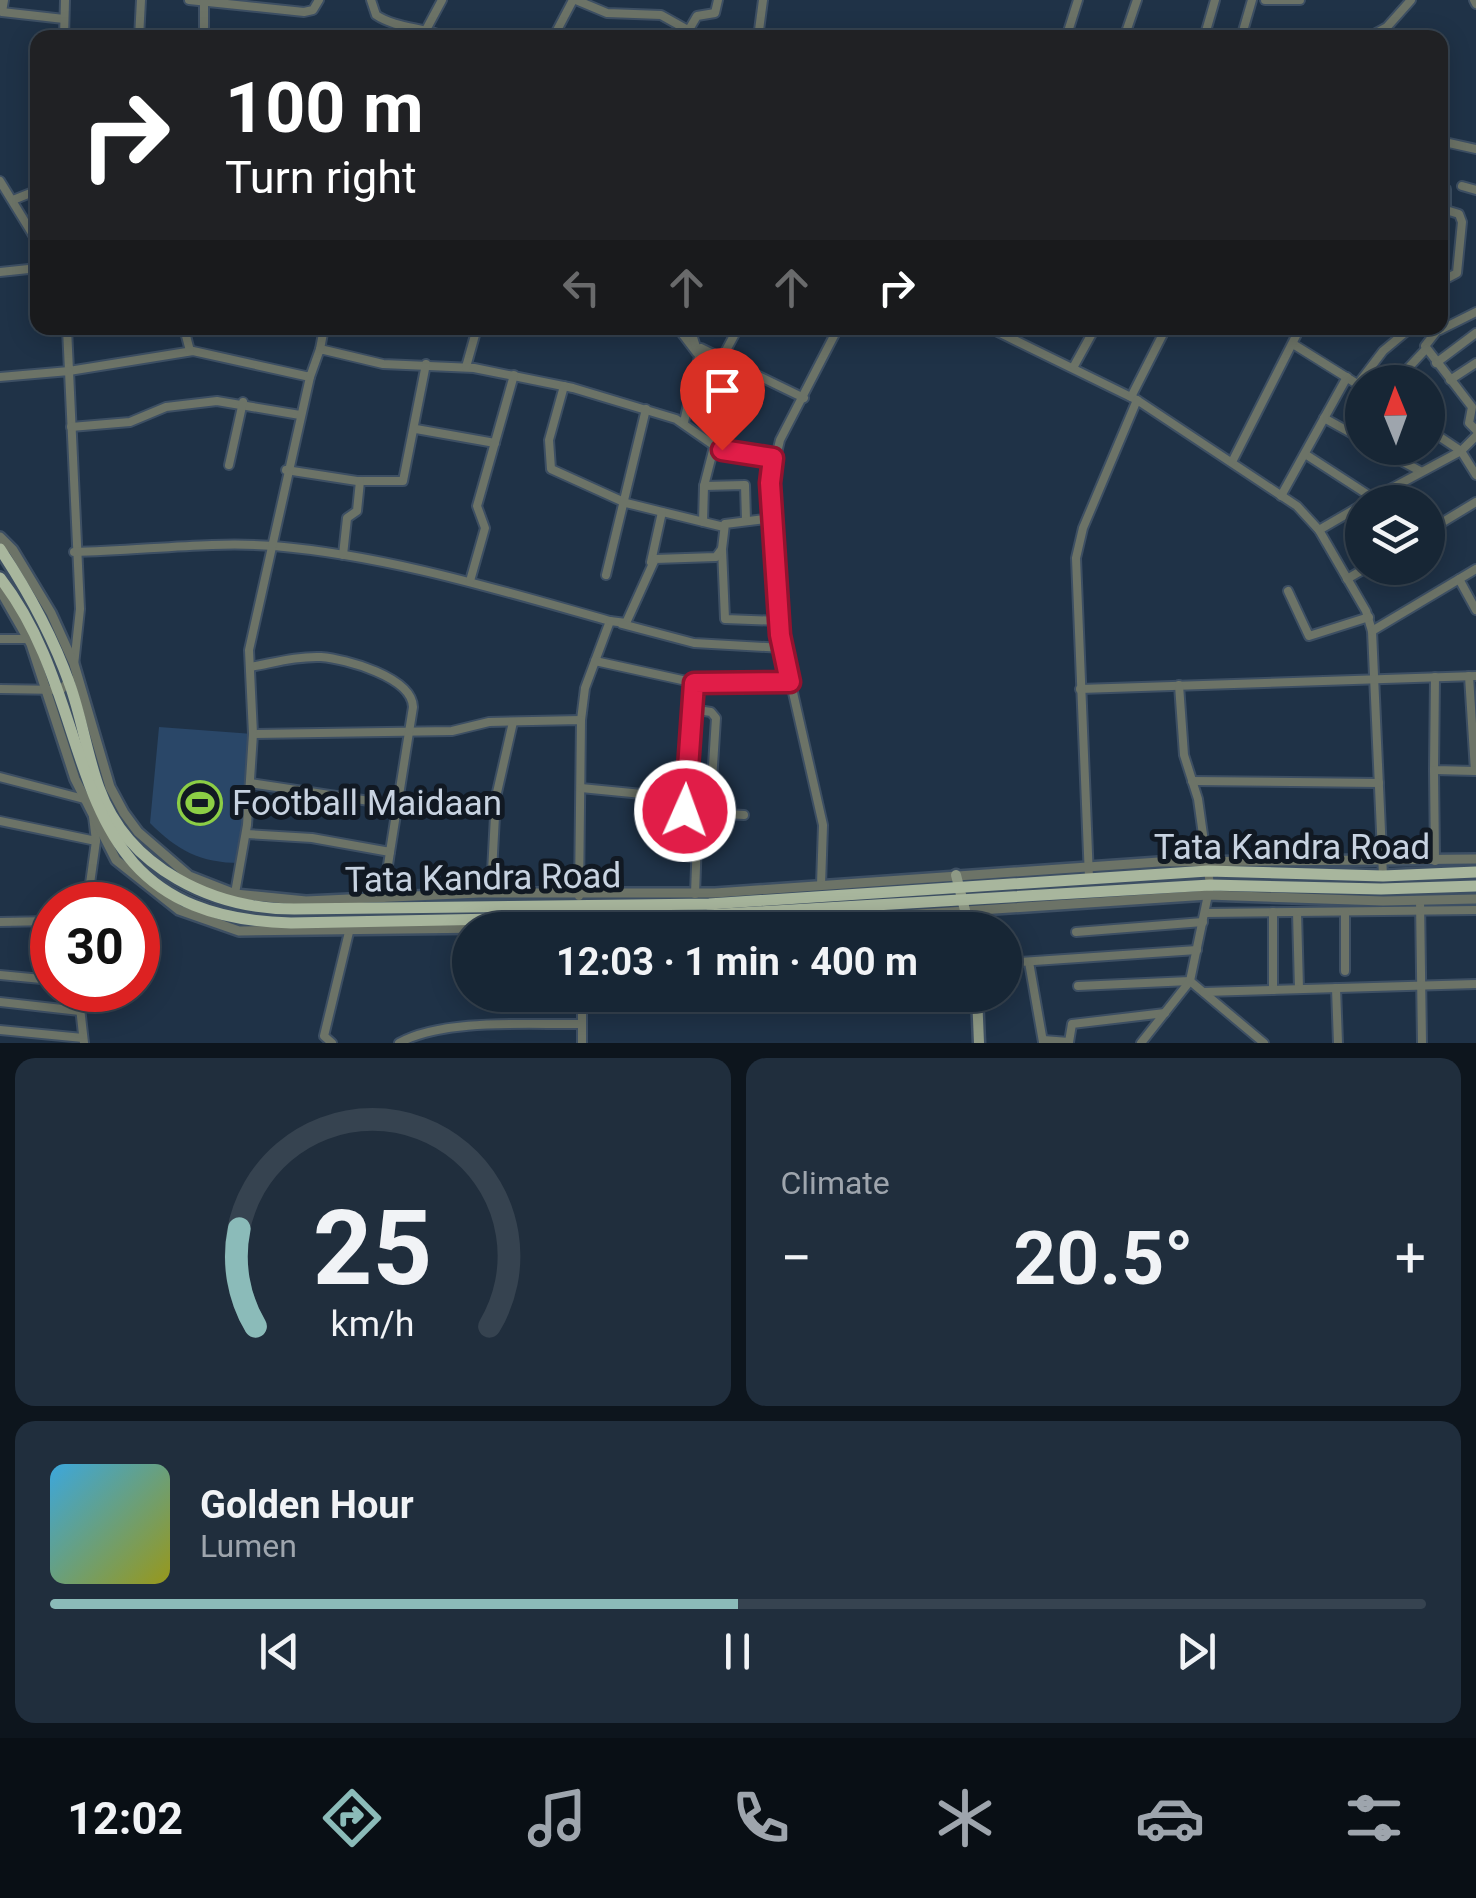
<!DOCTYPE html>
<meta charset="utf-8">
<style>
:root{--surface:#172635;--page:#202e3d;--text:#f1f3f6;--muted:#9ea5ad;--line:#364350;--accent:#8bbbb9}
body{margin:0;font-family:Roboto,sans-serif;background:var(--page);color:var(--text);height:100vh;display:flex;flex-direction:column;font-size:38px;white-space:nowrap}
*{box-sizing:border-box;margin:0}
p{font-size:32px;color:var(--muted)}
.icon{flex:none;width:55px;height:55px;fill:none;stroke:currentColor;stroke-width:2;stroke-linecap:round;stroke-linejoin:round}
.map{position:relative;height:1043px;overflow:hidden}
.panel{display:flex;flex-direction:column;gap:15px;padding:15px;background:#0d151d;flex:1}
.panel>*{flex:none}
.top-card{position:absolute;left:30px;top:30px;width:1418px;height:305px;border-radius:20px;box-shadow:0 5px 25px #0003,0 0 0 2px var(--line);background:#202124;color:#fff;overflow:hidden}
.needle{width:65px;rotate:359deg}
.controls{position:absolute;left:1345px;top:365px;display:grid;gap:20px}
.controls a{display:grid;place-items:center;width:100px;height:100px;border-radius:50%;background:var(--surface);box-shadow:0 5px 25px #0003,0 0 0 2px var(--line);font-size:50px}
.speed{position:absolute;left:30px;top:882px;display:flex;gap:20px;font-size:50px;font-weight:700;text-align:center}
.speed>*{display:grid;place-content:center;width:130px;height:130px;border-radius:50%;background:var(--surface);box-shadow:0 5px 25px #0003,0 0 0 2px var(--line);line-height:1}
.speed .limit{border:15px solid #d22;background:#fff;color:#111}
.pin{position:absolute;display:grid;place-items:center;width:85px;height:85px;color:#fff;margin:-102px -42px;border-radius:50% 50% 50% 0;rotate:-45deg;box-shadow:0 0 10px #0007}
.pin .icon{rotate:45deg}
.me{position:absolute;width:110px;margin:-55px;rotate:2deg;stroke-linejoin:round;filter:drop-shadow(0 0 8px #0008)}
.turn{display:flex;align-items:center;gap:35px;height:210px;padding:0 30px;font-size:45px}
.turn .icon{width:130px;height:130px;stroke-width:2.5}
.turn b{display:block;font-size:70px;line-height:85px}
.lanes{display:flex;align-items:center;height:95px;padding:0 30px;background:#0003;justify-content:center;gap:50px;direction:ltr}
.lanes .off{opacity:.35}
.big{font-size:75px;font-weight:700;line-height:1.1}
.panel .widget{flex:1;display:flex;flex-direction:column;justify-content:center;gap:15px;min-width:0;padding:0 35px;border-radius:20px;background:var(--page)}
.panel .dial{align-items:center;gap:0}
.dial svg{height:260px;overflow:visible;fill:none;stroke:var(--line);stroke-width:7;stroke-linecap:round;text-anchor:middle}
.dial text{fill:var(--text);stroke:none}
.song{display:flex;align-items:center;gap:30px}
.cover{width:120px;height:120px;border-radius:15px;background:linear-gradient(135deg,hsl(200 70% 55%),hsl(60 70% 35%))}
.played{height:10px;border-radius:5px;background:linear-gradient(90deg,var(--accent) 50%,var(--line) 50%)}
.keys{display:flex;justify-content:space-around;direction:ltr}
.heat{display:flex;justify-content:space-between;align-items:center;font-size:55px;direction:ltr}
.panel .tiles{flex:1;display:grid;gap:15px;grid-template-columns:1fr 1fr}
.widget:last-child{grid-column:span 2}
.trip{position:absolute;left:452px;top:912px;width:570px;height:100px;border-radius:50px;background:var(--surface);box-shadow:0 5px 25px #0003,0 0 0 2px var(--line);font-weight:700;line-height:100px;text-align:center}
.menu{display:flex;height:160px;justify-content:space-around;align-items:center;background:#090f15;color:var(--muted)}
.menu .icon{width:70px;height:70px}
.menu .active{color:var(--accent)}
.menu b{font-size:45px;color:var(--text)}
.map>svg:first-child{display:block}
.green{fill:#2a4768}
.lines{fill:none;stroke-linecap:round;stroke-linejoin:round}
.minor-casing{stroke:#3d4f63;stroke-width:12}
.tertiary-casing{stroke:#3d4f63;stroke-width:14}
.secondary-casing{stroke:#3d4f63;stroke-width:15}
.primary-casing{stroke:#3d4f63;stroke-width:16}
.minor{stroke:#6c7367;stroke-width:8}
.tertiary{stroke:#6c7367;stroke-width:9}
.secondary{stroke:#8e9985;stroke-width:10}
.primary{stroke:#a8b69d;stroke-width:11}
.route-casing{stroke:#92132f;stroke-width:25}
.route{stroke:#e11d48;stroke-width:18}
.labels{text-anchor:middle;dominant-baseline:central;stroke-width:10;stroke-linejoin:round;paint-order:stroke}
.poi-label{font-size:35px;fill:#c8d3e1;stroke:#111923;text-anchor:start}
.street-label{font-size:35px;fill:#c8d3e1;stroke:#111923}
</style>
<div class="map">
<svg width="1476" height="1043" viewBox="0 0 1476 1043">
<rect width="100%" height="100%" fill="#1f3247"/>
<path class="green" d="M159,727L253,734L240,863C200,863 177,850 150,823Z"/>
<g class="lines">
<g class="minor-casing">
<g id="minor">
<polyline points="4,0 2,12 64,19"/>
<polyline points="189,0 304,12 313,10 319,0"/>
<path d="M371,0L376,15C397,29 425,27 448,38"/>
<polyline points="576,0 607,13 661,15 702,38"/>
<polyline points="1265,0 1300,0"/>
<polyline points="1474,0 1476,4"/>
<polyline points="204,2 204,38"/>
<polyline points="427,28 442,0"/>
<polyline points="64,38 65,0"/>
<polyline points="139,38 141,0"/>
<polyline points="553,38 573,0"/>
<polyline points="684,38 697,16 715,13 718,0"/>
<polyline points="758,38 763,0"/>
<polyline points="1066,38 1078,0"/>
<polyline points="1124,38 1137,0"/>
<polyline points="1204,38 1215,0"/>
<polyline points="1241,38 1252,0"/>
<polyline points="1367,38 1387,27 1411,0"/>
<polyline points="1440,141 1476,149"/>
<polyline points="0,181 38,243"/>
<polyline points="1440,185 1446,189 1446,210 1459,214 1462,222 1457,273 1440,282"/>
<polyline points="1462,186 1476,190"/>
<polyline points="13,200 38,190"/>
<polyline points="0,272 38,268"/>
<polyline points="67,328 69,371 193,351 310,377 320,349 383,364 474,368 573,388 676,419 722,451 773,459"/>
<polyline points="184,328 190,351"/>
<polyline points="678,328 697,353"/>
<polyline points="690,328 696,347"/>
<polyline points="990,328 1137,400 1297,506 1319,530 1366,611 1372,631 1383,876"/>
<polyline points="1439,328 1425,346 1472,407 1469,423 1476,430"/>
<polyline points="1440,330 1476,312"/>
<polyline points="1293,344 1362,387"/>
<polyline points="320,349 324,328"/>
<polyline points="723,356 738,328"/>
<polyline points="1436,363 1476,333"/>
<polyline points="1074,366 1095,328"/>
<polyline points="466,367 477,328"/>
<polyline points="0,377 69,371 80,609 74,665"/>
<polyline points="1450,380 1476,363"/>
<polyline points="1395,382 1426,349"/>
<polyline points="1358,384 1383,351 1407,331"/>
<polyline points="564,386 549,440 551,469 626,503 724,527"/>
<polyline points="1131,397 1166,328"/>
<polyline points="1324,418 1362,439"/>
<polyline points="684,422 701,348 804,398"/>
<polyline points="71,427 130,422 166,407 217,401 300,415"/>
<polyline points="416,429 495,443"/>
<polyline points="1476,436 1461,451 1476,475"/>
<polyline points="1377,448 1420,471"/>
<polyline points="1305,454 1373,498"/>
<polyline points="1232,462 1300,328"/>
<polyline points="229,465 243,402"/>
<polyline points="286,470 357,481 403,481 426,364"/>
<polyline points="704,486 745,485 746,520"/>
<polyline points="1281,496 1347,377"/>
<polyline points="1366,502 1461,451 1428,429"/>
<polyline points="703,522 704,486 714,447"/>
<polyline points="1319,530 1362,505"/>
<polyline points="1428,531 1476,502"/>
<polyline points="722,549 725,619 779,621"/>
<path d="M74,552C140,551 209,541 274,546C390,556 499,590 610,621L585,688L581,720"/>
<polyline points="343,555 347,518 357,511 360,481"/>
<polyline points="651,562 662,512"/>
<polyline points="606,575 646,409"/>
<polyline points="1347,579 1366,568"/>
<polyline points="1459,579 1476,610"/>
<polyline points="470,581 485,528 477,506 514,375"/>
<polyline points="1288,591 1309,636 1369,617"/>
<polyline points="610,621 626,623 655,559 716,557 722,549 725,524 773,518"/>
<polyline points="622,624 694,643 782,648"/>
<polyline points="1372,631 1476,569"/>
<polyline points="0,639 28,639"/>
<polyline points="595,661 705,685 790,682"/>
<polyline points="1469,676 1475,771"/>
<polyline points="1435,677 1434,770 1476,771"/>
<polyline points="694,683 682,807 698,812 695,894"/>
<polyline points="0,689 61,690 70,679"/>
<polyline points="1080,689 1476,676"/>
<polyline points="691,709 711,712 716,718 710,813"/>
<polyline points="253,734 452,731 489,722 581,720 579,896"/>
<polyline points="1434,770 1435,861"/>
<polyline points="0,777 84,799"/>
<polyline points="1192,781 1379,783"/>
<polyline points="250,783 396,805"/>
<polyline points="581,788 683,798"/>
<polyline points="708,813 744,815"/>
<polyline points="0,821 96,841"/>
<path d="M246,834L312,838L390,852L413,707C412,677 346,659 321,657C297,656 273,663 250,667"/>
<polyline points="492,872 496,797 513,722"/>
<polyline points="1089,878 1076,558 1083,528 1137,400"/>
<polyline points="821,885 823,825 780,635 770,483 780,440 838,328"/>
<polyline points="383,898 390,852"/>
<polyline points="234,899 247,825 253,734 249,650 310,377"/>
<polyline points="1420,900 1422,1043"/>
<polyline points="87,905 96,841 93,816"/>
<polyline points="1297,912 1299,989"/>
<polyline points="1205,913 1476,910"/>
<polyline points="0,922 52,921"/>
<polyline points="1076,932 1203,922"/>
<polyline points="1029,962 1043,1042"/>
<polyline points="1005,963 1197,950"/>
<polyline points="1345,971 1345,912"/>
<polyline points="0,975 52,980"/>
<polyline points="1078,986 1190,981 1264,1043"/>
<polyline points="1336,988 1338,1043"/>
<polyline points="78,990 84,1043"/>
<polyline points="1273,990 1273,912"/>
<polyline points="1204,992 1476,984"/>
<polyline points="0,1002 80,1011"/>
<polyline points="0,1030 83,1038"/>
<polyline points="1043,1040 1069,1042 1072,1024 1165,1013"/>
<polyline points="332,1043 324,1036 349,932"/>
<path d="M399,1043C444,1018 530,1025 581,1024"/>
<polyline points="582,1043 582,995"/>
<polyline points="1141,1043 1190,981 1210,885 1198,799 1184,755 1179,685"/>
</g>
</g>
<g class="tertiary-casing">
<g id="tertiary">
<polyline points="0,537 13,550 51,613 74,664 110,787 124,813 138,832 189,876 235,894 306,901 479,893 715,893 1159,862 1476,859"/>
<polyline points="0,590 31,644 75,779 116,860 179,910 239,931 752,925 1208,895 1383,901 1476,899"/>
</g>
</g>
<g class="secondary-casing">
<g id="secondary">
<polyline points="956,875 970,930"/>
<polyline points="977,995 979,1043"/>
</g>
</g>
<g class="primary-casing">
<g id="primary">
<path d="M0,549C28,591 53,637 70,685C82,719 87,755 99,788C128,869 214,909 294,909L709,904L1208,871L1383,876L1476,872"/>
<path d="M0,578C109,718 50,917 291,923L707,915L1210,885L1381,889L1476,886"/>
</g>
</g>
<use href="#minor" class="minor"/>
<use href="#tertiary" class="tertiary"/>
<use href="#secondary" class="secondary"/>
<use href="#primary" class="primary"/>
</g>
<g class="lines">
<g class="route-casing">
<polyline id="route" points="685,811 694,683 790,682 780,635 770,483 773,458 722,450"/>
</g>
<use href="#route" class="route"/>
</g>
<defs>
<g id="stadium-ring" transform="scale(2.25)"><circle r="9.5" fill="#111923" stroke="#8cce45" stroke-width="1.5"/><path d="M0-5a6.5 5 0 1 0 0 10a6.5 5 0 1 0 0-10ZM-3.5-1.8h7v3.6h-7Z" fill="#8cce45"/></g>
</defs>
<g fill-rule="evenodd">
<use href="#stadium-ring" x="200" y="803"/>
</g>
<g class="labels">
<g class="poi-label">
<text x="232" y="803">Football Maidaan</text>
</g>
<g class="street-label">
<text x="1292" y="847">Tata Kandra Road</text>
<text transform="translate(483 878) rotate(-1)">Tata Kandra Road</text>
</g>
</g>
</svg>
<div class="controls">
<a><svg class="needle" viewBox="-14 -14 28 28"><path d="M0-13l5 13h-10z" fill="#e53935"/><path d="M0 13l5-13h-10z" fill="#9ea5ad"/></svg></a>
<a><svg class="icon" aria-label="layers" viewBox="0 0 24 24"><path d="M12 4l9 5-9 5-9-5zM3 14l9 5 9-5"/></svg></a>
</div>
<div class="speed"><div class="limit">30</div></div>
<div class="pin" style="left:722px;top:450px;background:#d93025"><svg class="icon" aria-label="arrive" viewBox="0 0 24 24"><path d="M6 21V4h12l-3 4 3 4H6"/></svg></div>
<svg class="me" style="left:685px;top:811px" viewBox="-20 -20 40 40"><circle r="17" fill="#e11d48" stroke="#fff" stroke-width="3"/><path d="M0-11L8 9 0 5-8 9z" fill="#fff"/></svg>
<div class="trip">12:03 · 1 min · 400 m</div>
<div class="top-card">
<div class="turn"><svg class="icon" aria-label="right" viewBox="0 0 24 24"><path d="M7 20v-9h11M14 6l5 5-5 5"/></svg><div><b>100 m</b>Turn right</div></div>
<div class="lanes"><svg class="icon off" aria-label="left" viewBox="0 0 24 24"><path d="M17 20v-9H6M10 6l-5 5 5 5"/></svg><svg class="icon off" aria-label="ahead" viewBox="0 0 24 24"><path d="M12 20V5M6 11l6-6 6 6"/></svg><svg class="icon off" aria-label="ahead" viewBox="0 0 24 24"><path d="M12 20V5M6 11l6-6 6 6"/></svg><svg class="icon" aria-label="right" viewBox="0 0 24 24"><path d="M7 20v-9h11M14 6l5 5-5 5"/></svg></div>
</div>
</div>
<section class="panel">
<div class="tiles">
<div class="widget dial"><svg viewBox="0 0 100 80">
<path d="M14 69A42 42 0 1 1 86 69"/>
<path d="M14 69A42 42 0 0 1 9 39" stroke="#8bbbb9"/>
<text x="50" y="56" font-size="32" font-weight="700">25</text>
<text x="50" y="72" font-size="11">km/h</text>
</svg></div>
<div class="widget"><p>Climate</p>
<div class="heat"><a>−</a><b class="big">20.5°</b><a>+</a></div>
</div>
<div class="widget">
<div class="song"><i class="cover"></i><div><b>Golden Hour</b><p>Lumen</p></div></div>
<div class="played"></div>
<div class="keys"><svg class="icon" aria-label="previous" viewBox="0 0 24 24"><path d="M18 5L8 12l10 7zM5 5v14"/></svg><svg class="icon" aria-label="pause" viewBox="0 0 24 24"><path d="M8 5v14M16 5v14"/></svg><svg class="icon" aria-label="next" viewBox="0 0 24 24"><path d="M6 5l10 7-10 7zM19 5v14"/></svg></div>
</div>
</div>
</section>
<nav class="menu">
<b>12:02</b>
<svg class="icon active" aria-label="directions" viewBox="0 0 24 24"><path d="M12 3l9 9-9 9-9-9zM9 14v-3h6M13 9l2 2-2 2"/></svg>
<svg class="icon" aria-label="music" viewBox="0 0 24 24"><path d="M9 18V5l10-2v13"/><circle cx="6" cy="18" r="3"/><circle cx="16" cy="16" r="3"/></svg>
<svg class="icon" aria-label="phone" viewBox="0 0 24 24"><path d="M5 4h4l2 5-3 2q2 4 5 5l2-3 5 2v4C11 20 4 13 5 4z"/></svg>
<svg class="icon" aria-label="climate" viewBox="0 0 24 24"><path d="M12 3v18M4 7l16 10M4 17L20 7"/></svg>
<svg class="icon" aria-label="car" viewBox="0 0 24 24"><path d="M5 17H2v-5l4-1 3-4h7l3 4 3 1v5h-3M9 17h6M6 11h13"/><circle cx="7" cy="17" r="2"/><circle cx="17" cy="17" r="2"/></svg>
<svg class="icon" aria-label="filters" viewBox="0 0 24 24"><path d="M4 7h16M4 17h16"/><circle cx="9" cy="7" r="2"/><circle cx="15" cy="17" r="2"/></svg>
</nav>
